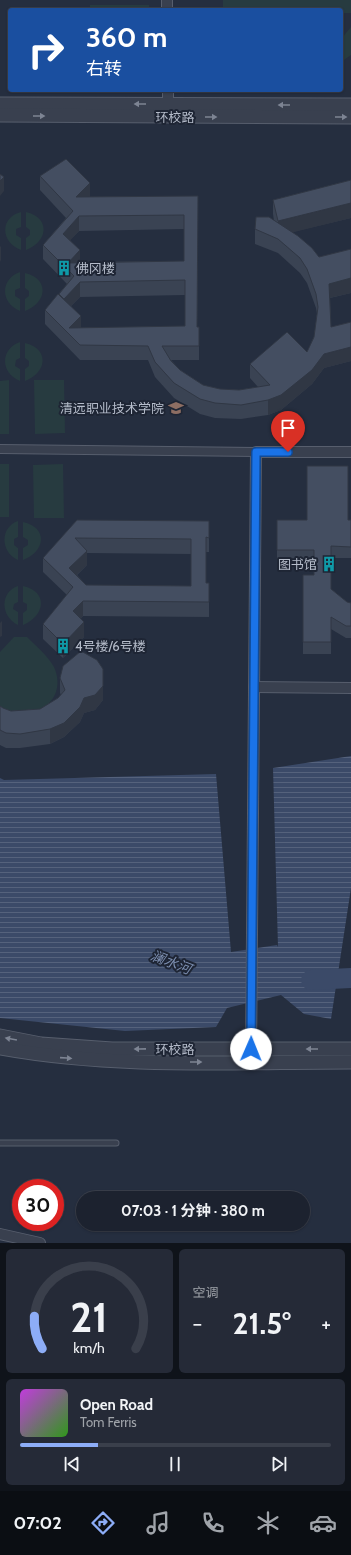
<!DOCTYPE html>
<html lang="zh">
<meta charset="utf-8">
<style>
:root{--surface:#1c222f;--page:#252a37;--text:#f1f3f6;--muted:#a0a4aa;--line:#3a3f4b;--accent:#8dadf7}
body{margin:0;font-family:Cabin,"Noto Sans SC",sans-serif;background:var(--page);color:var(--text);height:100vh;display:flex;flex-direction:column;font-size:15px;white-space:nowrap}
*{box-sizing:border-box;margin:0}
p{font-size:13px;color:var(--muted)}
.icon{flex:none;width:22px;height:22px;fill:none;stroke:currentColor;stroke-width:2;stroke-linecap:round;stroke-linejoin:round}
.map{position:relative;height:1243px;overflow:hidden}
.sheet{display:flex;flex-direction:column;gap:6px;padding:6px;background:#0f131a;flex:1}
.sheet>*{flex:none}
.banner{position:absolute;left:8px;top:8px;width:335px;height:84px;border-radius:4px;box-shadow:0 1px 3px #0004,0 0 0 1px var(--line);background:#1a4fa0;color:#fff;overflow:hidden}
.speed{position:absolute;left:12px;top:1179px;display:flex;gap:8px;font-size:20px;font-weight:700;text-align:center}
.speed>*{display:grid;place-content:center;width:52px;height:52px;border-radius:50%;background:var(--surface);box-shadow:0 1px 3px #0004,0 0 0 1px var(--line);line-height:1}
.speed .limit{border:6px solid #d22;background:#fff;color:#111}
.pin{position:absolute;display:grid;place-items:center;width:34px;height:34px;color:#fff;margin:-41px -17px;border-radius:50% 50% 50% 0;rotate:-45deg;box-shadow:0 0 4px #0007}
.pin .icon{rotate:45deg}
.me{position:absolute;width:44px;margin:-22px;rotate:1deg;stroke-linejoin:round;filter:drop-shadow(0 0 3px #0008)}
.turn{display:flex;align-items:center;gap:14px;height:84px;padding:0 12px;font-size:18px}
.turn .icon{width:52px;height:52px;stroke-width:2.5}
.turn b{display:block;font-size:28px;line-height:34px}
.big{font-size:30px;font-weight:700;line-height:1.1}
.sheet .tile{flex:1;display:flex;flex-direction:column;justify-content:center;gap:6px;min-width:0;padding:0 14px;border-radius:6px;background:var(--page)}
.sheet .dial{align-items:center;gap:0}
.dial svg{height:104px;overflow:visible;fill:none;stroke:var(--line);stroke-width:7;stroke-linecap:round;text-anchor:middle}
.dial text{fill:var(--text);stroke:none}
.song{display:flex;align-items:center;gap:12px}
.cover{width:48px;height:48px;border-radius:6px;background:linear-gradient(135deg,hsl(290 70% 55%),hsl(110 70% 35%))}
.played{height:4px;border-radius:2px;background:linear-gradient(90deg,var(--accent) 25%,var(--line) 25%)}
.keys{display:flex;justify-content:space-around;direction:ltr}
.heat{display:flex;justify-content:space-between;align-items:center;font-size:22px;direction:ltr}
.sheet .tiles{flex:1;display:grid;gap:6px;grid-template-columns:1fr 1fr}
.tile:last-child{grid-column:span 2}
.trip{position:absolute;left:76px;top:1191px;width:234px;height:40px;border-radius:20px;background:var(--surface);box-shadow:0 1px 3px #0004,0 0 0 1px var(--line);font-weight:700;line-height:40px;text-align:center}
.tabs{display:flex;height:64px;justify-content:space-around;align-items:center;background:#0b0e13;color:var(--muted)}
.tabs .icon{width:28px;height:28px}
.tabs .active{color:var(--accent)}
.tabs b{font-size:18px;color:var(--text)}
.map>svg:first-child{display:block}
.grass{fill:#273b40}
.water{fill:url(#water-rules)}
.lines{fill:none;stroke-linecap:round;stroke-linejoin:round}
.river{stroke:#3b4a68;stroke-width:20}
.service-casing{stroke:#575e6d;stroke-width:7}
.pedestrian-casing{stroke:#575e6d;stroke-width:10}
.minor-casing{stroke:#575e6d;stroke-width:12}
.tertiary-casing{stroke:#575e6d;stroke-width:15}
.service{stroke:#39404f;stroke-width:5}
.pedestrian{stroke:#39404f;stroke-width:8}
.minor{stroke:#39404f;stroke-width:10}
.tertiary{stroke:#39404f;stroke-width:13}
.wall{fill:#3a4353;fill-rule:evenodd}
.shaded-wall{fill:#303744}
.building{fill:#444e61;stroke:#303744;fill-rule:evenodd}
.oneway{fill:#7d8493}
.route-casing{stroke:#114b97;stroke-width:10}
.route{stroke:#1a73e8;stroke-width:7}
.labels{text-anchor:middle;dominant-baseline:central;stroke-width:4;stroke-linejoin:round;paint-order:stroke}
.street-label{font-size:13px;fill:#b5bcca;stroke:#1e2534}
.poi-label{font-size:13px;fill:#b5bcca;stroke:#1e2534;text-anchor:start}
.water-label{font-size:14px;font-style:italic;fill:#7d8fb1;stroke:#1e2534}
</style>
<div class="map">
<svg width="351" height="1243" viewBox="0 0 351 1243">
<defs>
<pattern id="water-rules" width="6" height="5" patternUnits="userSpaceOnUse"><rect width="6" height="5" fill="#3b4a68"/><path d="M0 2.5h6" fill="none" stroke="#55627c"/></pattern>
</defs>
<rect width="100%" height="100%" fill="#252e3f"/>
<g class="grass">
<polygon points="223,0 351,0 351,13 341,13 341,10 223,10"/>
<rect x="90" y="5" width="59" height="5"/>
<polygon points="351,27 351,55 341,62 341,39"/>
<path d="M21,212V227L16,229V235L21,238V250C0,242 0,217 21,212Z"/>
<path d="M26,212C51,218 48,242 26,250V238L30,235V230L26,227Z"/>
<path d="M20,272V288L15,290V296L20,299V311C0,303 0,279 20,272Z"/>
<path d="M25,273C50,279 47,303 25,311V299L29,296V291L25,288Z"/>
<path d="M20,342V358L16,360L15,366L20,369V381C0,373 0,349 20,342Z"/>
<path d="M25,343C50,349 47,373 25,381V369L29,366V361L25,358Z"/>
<polygon points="9,380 9,434 0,434 0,381"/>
<polygon points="34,380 64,380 65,433 35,434"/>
<rect x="0" y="464" width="9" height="53"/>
<polygon points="63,464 64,518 34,518 33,465"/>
<path d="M18,521V537L14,539V545L18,548V560C0,552 0,527 18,521Z"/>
<path d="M23,522C49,528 45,552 23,560V548L28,545V540L23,537Z"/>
<path d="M18,586V602L14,604L13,609L18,612V625C0,616 0,592 18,586Z"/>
<path d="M23,586C49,592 45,616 23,625V613L27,610V604L23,602Z"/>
<path d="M14,637H27C36,646 48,656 54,667C65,692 49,711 25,714C17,715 7,711 0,709V652Z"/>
</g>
<polygon class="water" points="351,756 351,888 331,1019 304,1014 281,995 227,1008 216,1027 125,1031 0,1018 0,778 4,780 216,774 231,952 277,945 278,947 273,768"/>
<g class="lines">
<polyline class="river" points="311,980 351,978"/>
<g class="service-casing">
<polyline id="service" points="0,1143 116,1143"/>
</g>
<g class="pedestrian-casing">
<polyline id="pedestrian" points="0,449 256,452"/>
</g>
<g class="minor-casing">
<g id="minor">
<polyline points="167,0 167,10"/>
<polyline points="168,90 168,111"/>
<polyline points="254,687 351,688"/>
<polyline points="251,1055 256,452 351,452"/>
<polyline points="0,1234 40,1243"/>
</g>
</g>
<g class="tertiary-casing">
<g id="tertiary">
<polyline points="0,104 351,105"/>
<polyline points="0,115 351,117"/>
<polyline points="0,1036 41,1044 112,1049 351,1049"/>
<path d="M0,1048C115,1069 234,1062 351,1062"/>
</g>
</g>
<use href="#service" class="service"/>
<use href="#pedestrian" class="pedestrian"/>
<use href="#minor" class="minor"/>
<use href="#tertiary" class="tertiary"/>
</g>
<g class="wall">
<path d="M40,176L90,197L198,196L197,327H199V360H171L180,370L203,385L220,389L239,390L258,387L250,378V364L307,352L314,337L317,314L316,308L307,283L300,273L278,253L255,244V229L274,221L273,214V200L351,180V218L292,232L319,257L351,249V293L330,298L331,327L351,322V361L324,368L312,384L281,410L268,415L241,419L215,418L200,414L174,398L155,377L148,360H80L45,324V310L67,284L43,259V245L66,218L40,190ZM184,229V261L80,262L70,240L79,231ZM185,295V326L81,328L71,306L80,297Z"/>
<path d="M77,520L209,521V552H206V583H209V617L83,616L81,618L84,637L63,658L43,639V624L67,595L43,572V558ZM87,553L191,554V586L86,585L77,575L87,565Z"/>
<polygon points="277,520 351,520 351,558 331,558 331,589 347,602 351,603 351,638 346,638 331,629 331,654 303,654 303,575 314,575 314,562 277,562"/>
<polygon points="60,678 103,700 95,710 84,713 80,722 64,737 50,744 20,748 6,748 0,745 0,706 3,708 11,711 40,709 58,698 61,695 60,693"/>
</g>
<g class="shaded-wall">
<polygon points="4,177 4,191 0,196 0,181"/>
<polygon points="90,183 90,197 76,197"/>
<polygon points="351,203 351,218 278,236 278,221"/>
<polygon points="79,216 79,231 63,248 63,234"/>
<polygon points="1,246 1,260 0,262 0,247"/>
<polygon points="80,250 80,265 68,263"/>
<polygon points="351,278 351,293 329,298 329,284"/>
<polygon points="80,282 80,297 64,313 64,299"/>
<polygon points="81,316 81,330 69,328"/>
<polygon points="351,347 351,361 324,368 312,384 281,410 268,415 268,400 324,354"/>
<polygon points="87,551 87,565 69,582 69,568"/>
<polygon points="83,601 83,616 73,625 73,611"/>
<polygon points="2,621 2,636 0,637 0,623"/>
<polygon points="84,622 84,637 63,658 63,644"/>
<polygon points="103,669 103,700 95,710 84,713 80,722 64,737 50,744 50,729 84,698"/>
</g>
<g class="building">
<path d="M66,159L90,183L76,197L198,196L197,327H199V346H162L171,361L180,370L203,385L220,389L239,390L270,385L250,364L287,332L307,352L314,337L318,307L316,294L307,269L300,258L278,239L255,229L256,217H269L298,236L312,248L319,257L351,249V278L329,284L331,327L351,322V347L324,354L312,370L281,395L268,400L241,405L215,403L200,399L174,383L155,362L148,346L80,345L45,310L58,294L81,316L69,328L185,326V280L80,282L64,299L59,294L74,276L43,245L73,211L40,176ZM184,215V261L68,263L80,250L63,234L79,216Z"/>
<polygon points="0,174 4,177 0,181"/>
<polygon points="351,180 351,203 278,221 273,200"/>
<polygon points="307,466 348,466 348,520 351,520 351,547 331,546 331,589 347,602 351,603 351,626 346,626 331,617 331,642 303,642 303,575 314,575 314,550 277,550 277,520 307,520"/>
<path d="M77,520L209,521V538L206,537V583H209V602L83,601L73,611L84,622L63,644L43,624L73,587L43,558ZM75,538L191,539V586L86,585L69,568L87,551Z"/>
<polygon points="81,651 97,660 103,669 103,686 95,695 84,698 80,707 64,723 50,729 20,734 6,733 0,730 0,706 3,708 11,711 40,709 58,698 65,690 60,678 63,666"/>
</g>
<defs><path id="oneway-solid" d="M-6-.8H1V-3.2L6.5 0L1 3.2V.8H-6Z"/></defs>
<g class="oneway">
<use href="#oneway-solid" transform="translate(140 104) rotate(-180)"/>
<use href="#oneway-solid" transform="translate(284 105) rotate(-180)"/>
<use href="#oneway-solid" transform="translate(39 116)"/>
<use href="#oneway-solid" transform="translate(211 117)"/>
<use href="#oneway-solid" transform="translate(341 117)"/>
<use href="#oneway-solid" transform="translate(11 1039) rotate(-170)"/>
<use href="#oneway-solid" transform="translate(140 1049) rotate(179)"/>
<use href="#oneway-solid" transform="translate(312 1049) rotate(-180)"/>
<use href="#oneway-solid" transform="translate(66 1058) rotate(4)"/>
<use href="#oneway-solid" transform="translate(196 1062)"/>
</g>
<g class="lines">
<g class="route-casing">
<polyline id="route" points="251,1049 256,452 288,452"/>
</g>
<use href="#route" class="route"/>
</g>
<defs>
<g id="building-bare" transform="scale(1.2)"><path d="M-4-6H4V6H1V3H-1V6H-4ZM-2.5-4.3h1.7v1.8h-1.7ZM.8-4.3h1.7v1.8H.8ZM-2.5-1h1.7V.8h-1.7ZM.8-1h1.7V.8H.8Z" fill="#0f9aa8" stroke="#1e2534" stroke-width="2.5" paint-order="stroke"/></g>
<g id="university-bare" transform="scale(1.2)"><path d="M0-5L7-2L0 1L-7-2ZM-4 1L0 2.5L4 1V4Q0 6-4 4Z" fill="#8d6e63" stroke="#1e2534" stroke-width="2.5" paint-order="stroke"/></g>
</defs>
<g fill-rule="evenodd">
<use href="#building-bare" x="64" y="268"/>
<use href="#university-bare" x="176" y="408"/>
<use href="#building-bare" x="329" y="564"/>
<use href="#building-bare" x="63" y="646"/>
</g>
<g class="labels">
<g class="street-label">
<text x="175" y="117">环校路</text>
<text x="175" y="1049">环校路</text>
</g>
<g class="poi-label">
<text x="76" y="268">佛冈楼</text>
<text x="164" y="408" text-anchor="end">清远职业技术学院</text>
<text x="317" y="564" text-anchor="end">图书馆</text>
<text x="75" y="646">4号楼/6号楼</text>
</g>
<g class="water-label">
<text transform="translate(171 962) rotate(21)">澜水河</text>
</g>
</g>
</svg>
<div class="speed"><div class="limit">30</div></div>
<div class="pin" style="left:288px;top:452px;background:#d93025"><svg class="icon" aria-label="arrive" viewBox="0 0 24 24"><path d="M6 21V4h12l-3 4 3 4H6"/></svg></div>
<svg class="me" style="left:251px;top:1049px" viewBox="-20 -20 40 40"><circle r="19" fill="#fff"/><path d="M0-13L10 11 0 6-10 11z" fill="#1a73e8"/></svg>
<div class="trip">07:03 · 1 分钟 · 380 m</div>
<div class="banner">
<div class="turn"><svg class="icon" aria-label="right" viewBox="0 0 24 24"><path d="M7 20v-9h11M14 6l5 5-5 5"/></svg><div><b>360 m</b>右转</div></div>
</div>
</div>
<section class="sheet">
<div class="tiles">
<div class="tile dial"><svg viewBox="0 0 100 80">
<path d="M14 69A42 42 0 1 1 86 69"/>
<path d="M14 69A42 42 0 0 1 8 44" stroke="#8dadf7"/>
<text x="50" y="56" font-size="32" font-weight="700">21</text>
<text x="50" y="72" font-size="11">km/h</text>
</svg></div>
<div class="tile"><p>空调</p>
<div class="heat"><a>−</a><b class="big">21.5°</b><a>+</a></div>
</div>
<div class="tile">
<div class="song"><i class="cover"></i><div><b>Open Road</b><p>Tom Ferris</p></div></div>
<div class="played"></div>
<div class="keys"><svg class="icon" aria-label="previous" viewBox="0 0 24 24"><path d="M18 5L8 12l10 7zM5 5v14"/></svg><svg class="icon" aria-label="pause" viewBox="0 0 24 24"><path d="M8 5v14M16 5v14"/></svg><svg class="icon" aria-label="next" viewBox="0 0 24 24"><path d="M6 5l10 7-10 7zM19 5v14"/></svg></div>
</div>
</div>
</section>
<nav class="tabs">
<b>07:02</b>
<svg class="icon active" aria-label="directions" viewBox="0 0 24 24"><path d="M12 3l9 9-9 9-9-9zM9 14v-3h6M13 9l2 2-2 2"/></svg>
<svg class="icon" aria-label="music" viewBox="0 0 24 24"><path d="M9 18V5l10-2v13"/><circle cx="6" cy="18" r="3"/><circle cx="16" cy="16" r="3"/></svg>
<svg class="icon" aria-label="phone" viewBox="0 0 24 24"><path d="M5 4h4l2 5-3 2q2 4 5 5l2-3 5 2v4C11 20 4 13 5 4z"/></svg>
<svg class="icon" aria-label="climate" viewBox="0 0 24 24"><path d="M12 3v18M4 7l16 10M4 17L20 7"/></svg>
<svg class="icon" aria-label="car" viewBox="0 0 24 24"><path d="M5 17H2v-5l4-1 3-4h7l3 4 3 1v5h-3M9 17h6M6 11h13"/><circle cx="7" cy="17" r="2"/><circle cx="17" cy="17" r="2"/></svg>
</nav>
